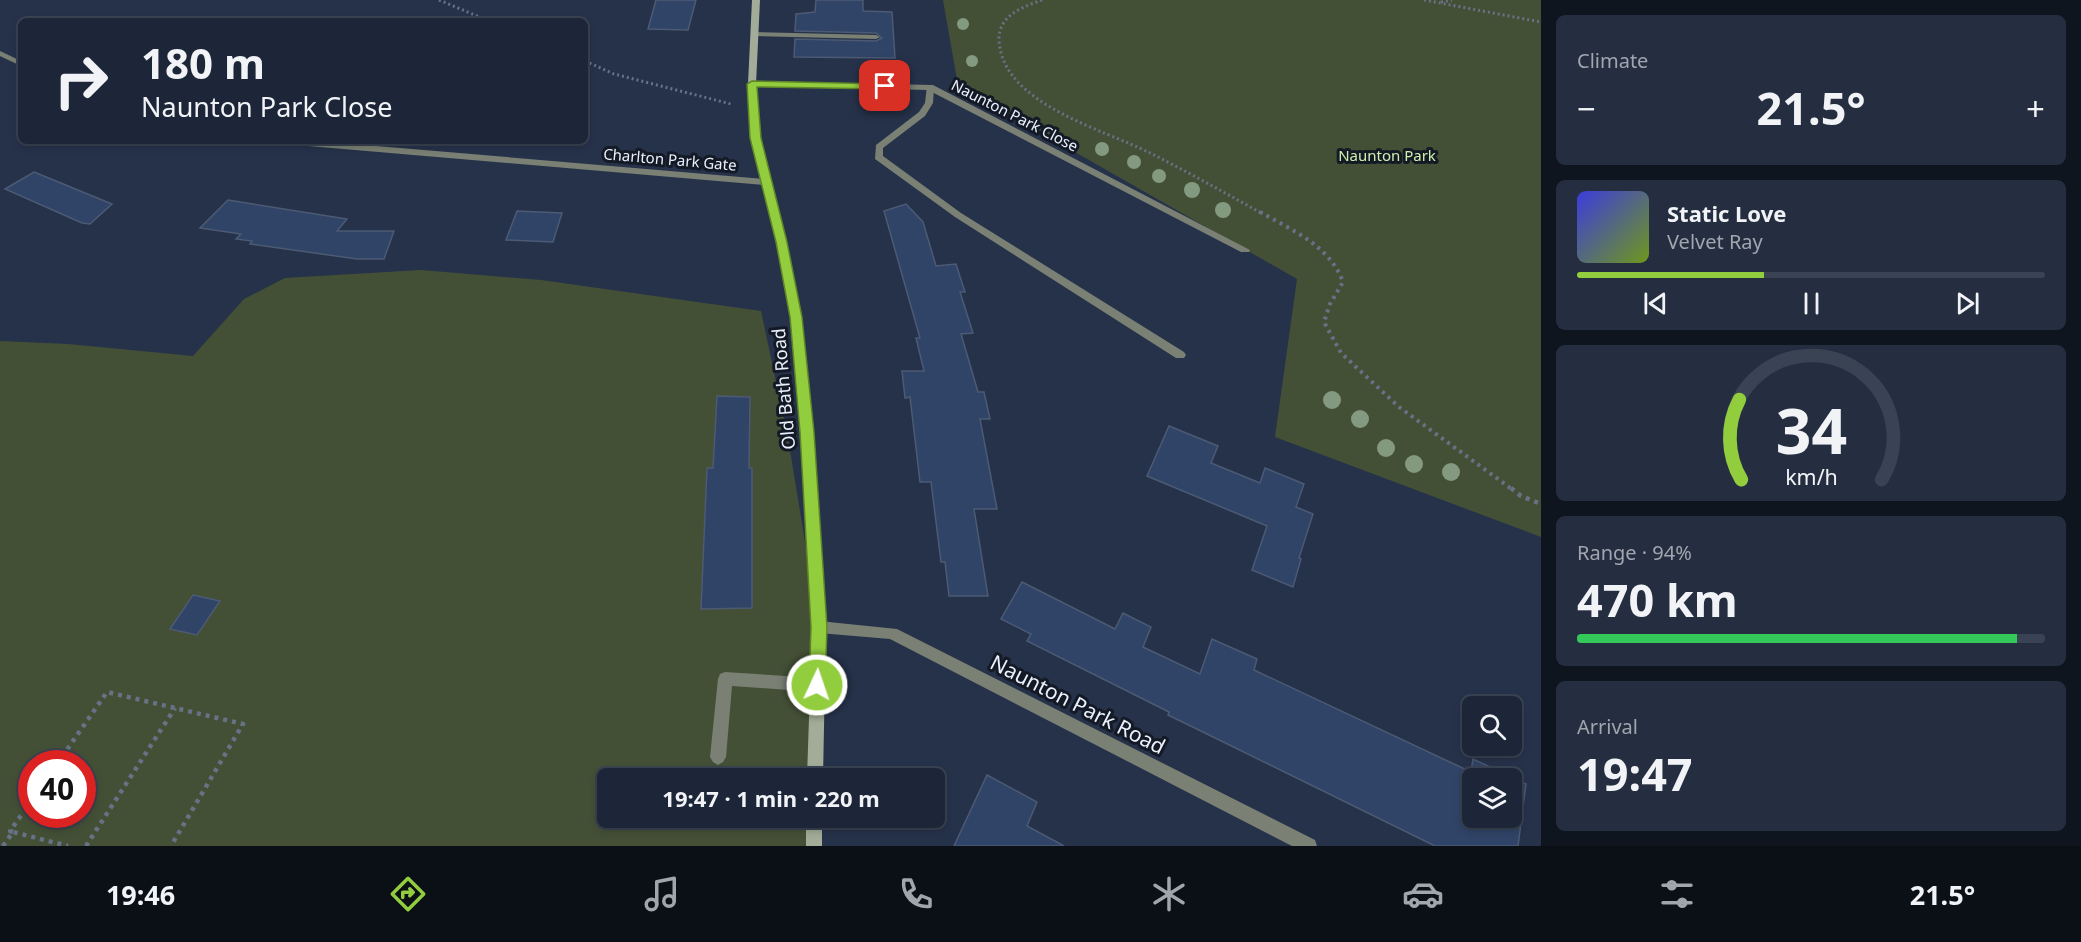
<!DOCTYPE html>
<meta charset="utf-8">
<style>
:root{--surface:#1c2638;--page:#252e40;--text:#f1f3f6;--muted:#a0a5ae;--line:#3a4353;--accent:#92cd3e}
body{margin:0;font-family:"Noto Sans",sans-serif;background:var(--page);color:var(--text);height:100vh;display:flex;flex-direction:column;font-size:22px;white-space:nowrap}
*{box-sizing:border-box;margin:0}
p{font-size:20px;color:var(--muted)}
.icon{flex:none;width:33px;height:33px;fill:none;stroke:currentColor;stroke-width:2;stroke-linecap:round;stroke-linejoin:round}
.map{position:relative;flex:1;overflow:hidden}
.sheet{display:flex;flex-direction:column;gap:15px;padding:15px;background:#0f151f;width:540px}
.sheet>*{flex:none}
.banner{position:absolute;left:18px;top:18px;width:570px;height:126px;border-radius:9px;box-shadow:0 3px 9px #0003,0 0 0 2px var(--line);background:#1c2638;color:var(--text);overflow:hidden}
.controls{position:absolute;left:1462px;top:696px;display:grid;gap:12px}
.controls a{display:grid;place-items:center;width:60px;height:60px;border-radius:9px;background:var(--surface);box-shadow:0 3px 9px #0003,0 0 0 2px var(--line);font-size:30px}
.speed{position:absolute;left:18px;top:750px;display:flex;gap:12px;font-size:30px;font-weight:700;text-align:center}
.speed>*{display:grid;place-content:center;width:78px;height:78px;border-radius:50%;background:var(--surface);box-shadow:0 3px 9px #0003,0 0 0 2px var(--line);line-height:1}
.speed .limit{border:9px solid #d22;background:#fff;color:#111}
.pin{position:absolute;display:grid;place-items:center;width:51px;height:51px;color:#fff;margin:-26px;border-radius:12px;box-shadow:0 3px 9px #0006}
.me{position:absolute;width:66px;margin:-33px;rotate:3deg;stroke-linejoin:round;filter:drop-shadow(0 0 4px #0008)}
.turn{display:flex;align-items:center;gap:21px;height:126px;padding:0 24px;font-size:27px}
.turn .icon{width:78px;height:78px;stroke-width:2.5}
.turn b{display:block;font-size:42px;line-height:51px}
.big{font-size:45px;font-weight:700;line-height:1.1}
.sheet .widget{flex:1;display:flex;flex-direction:column;justify-content:center;gap:9px;min-width:0;padding:0 21px;border-radius:9px;background:var(--page)}
.sheet .dial{align-items:center;gap:0}
.dial svg{height:156px;overflow:visible;fill:none;stroke:var(--line);stroke-width:7;stroke-linecap:round;text-anchor:middle}
.dial text{fill:var(--text);stroke:none}
.song{display:flex;align-items:center;gap:18px}
.cover{width:72px;height:72px;border-radius:9px;background:linear-gradient(135deg,hsl(240 70% 55%),hsl(80 70% 35%))}
.played{height:6px;border-radius:3px;background:linear-gradient(90deg,var(--accent) 40%,var(--line) 40%)}
.keys{display:flex;justify-content:space-around;direction:ltr}
.heat{display:flex;justify-content:space-between;align-items:center;font-size:33px;direction:ltr}
.charge{height:9px;border-radius:4px;background:linear-gradient(90deg,#34c759 94%,var(--line) 0)}
.trip{position:absolute;left:597px;top:768px;width:348px;height:60px;border-radius:9px;background:var(--surface);box-shadow:0 3px 9px #0003,0 0 0 2px var(--line);font-weight:700;line-height:60px;text-align:center}
.tabs{display:flex;height:96px;justify-content:space-around;align-items:center;background:#0b0f16;color:var(--muted)}
.tabs .icon{width:42px;height:42px}
.tabs .selected{color:var(--accent)}
.tabs b{font-size:27px;color:var(--text)}
main{display:flex;flex:1;min-height:0}
.map>svg:first-child{display:block}
.green{fill:#445036;fill-rule:evenodd}
.building{fill:#304467;stroke:#4c5a74;stroke-width:1.5;fill-rule:evenodd}
.lines{fill:none;stroke-linecap:round;stroke-linejoin:round}
.path-far2{stroke:#677286;stroke-width:3;stroke-dasharray:2 3;stroke-linecap:butt}
.path-far1{stroke:#677286;stroke-width:4;stroke-dasharray:3 4.5;stroke-linecap:butt}
.path{stroke:#677286;stroke-width:4.5;stroke-dasharray:4 5;stroke-linecap:butt}
.lane{fill:#7a8074;fill-rule:evenodd}
.street{fill:#7a8074;fill-rule:evenodd}
.secondary{fill:#a2ac98;fill-rule:evenodd}
.tree{fill:#839a80}
.route{fill:#92cd3e;stroke:#5f8528;stroke-width:1.5}
.labels{text-anchor:middle;dominant-baseline:central;stroke-width:6;stroke-linejoin:round;paint-order:stroke}
.far-street-label{font-size:15px;fill:#eaf1fd;stroke:#141a25}
.far-park-label{font-size:15px;fill:#cff0ac;stroke:#141a25}
.street-label{font-size:18px;fill:#eaf1fd;stroke:#141a25}
.near-street-label{font-size:21px;fill:#eaf1fd;stroke:#141a25}
</style>
<main>
<div class="map">
<svg width="1541" height="846" viewBox="0 0 1541 846">
<rect width="100%" height="100%" fill="#26324a"/>
<g class="green">
<polygon points="943,0 1541,0 1541,537 1275,437 1297,279 958,85"/>
<path d="M421,270L541,280L761,311L788,438L819,627L815,778H608V818H814V846H0V341L68,344L193,356L244,299L285,278ZM32,764H82V814H32Z"/>
</g>
<g class="building">
<polygon points="656,0 696,0 688,30 648,29"/>
<polygon points="816,0 863,0 863,11 892,12 895,58 794,57 795,39 876,41 882,38 876,33 795,31 796,14 815,12"/>
<polygon points="34,172 112,204 90,224 82,223 5,189"/>
<polygon points="228,200 347,219 337,231 394,231 384,259 357,259 250,244 252,241 236,239 241,234 200,228"/>
<polygon points="906,204 923,222 936,266 956,264 965,292 960,292 973,333 961,334 978,392 984,392 990,419 980,419 997,509 974,509 988,596 949,596 945,562 941,562 931,482 920,482 910,397 905,398 902,371 924,371 916,338 920,338 884,211"/>
<polygon points="517,211 562,213 553,242 506,240"/>
<polygon points="717,396 750,397 749,468 752,468 752,608 701,609 707,468 713,468"/>
<polygon points="1169,426 1218,446 1211,463 1260,483 1265,468 1304,484 1296,507 1313,514 1299,558 1301,559 1293,587 1252,570 1267,526 1147,476"/>
<path d="M1022,582L1115,629L1123,613L1151,627L1143,647L1200,674L1212,639L1257,659L1254,670L1471,772L1473,759L1526,784L1518,846H1435L1205,733L1168,715L1169,712L1027,641L1031,634L1001,619ZM1473,778H1512V818H1473Z"/>
<polygon points="193,595 220,601 197,635 170,629"/>
<polygon points="987,775 1037,802 1027,826 1064,846 954,846"/>
</g>
<g class="lines">
<g class="path-far2">
<polyline points="439,0 489,21"/>
<path d="M1042,0C1022,7 998,16 999,40C1002,104 1103,129 1150,153C1188,172 1225,193 1263,214"/>
<polyline points="1424,0 1541,22"/>
<polyline points="1441,2 1452,0"/>
<polyline points="585,61 614,74 731,104"/>
</g>
<path class="path-far1" d="M1260,212C1292,230 1330,246 1343,282L1330,304L1324,322L1341,353L1399,407L1513,490"/>
<g class="path">
<polyline points="1511,488 1521,496 1541,504"/>
<polyline points="57,764 107,692 243,724 171,846"/>
<polyline points="13,832 10,831 32,800"/>
<polyline points="3,846 13,832 68,846"/>
<polyline points="86,846 175,708"/>
</g>
<g class="lane">
<polygon points="927,85 934,87 933,103 925,116 883,148 883,156 961,213 1184,352 1186,355 1184,358 1176,358 955,217 875,159 876,145 919,112 925,103"/>
<polygon points="725,672 817,678 822,680 824,685 822,690 817,692 732,686 726,757 723,762 718,765 713,762 710,757 718,679 720,674"/>
</g>
<g class="street">
<polygon points="751,32 876,35 880,37 876,39 754,36 751,36"/>
<polygon points="0,51 21,61 21,66 0,56"/>
<polygon points="752,81 933,85 1250,250 1249,252 1241,252 928,90 749,86 749,82"/>
<polygon points="280,141 317,141 765,179 770,182 765,185 285,144"/>
<polygon points="819,621 897,629 1315,840 1317,846 1292,846 890,639 819,633 814,631 812,627 814,623"/>
</g>
<g class="secondary">
<polygon points="752,0 760,0 756,84 760,138 787,242 801,317 813,432 826,627 823,778 807,778 812,627 801,432 791,317 777,242 750,138 748,84"/>
<rect x="806" y="818" width="16" height="28"/>
</g>
</g>
<g class="tree">
<circle cx="963" cy="24" r="6"/>
<circle cx="972" cy="61" r="6"/>
<circle cx="1102" cy="149" r="7"/>
<circle cx="1134" cy="162" r="7"/>
<circle cx="1159" cy="176" r="7"/>
<circle cx="1192" cy="190" r="8"/>
<circle cx="1223" cy="210" r="8"/>
<circle cx="1332" cy="400" r="9"/>
<circle cx="1360" cy="419" r="9"/>
<circle cx="1386" cy="448" r="9"/>
<circle cx="1414" cy="464" r="9"/>
<circle cx="1451" cy="472" r="9"/>
</g>
<polygon class="route" points="752,81 885,84 890,86 885,89 757,87 761,138 787,242 802,317 814,432 827,627 825,685 823,690 817,693 811,690 809,685 811,627 800,432 790,317 776,242 750,138 747,84"/>
<g class="labels">
<g class="far-street-label">
<text transform="translate(1015 115) rotate(27)">Naunton Park Close</text>
<text transform="translate(670 159) rotate(5)">Charlton Park Gate</text>
</g>
<g class="far-park-label">
<text x="1387" y="155">Naunton Park</text>
</g>
<g class="street-label">
<text transform="translate(783 389) rotate(-95)">Old Bath Road</text>
</g>
<g class="near-street-label">
<text transform="translate(1078 704) rotate(27)">Naunton Park Road</text>
</g>
</g>
</svg>
<div class="controls">
<a><svg class="icon" aria-label="search" viewBox="0 0 24 24"><circle cx="10" cy="10" r="6"/><path d="M15 15l6 6"/></svg></a>
<a><svg class="icon" aria-label="layers" viewBox="0 0 24 24"><path d="M12 4l9 5-9 5-9-5zM3 14l9 5 9-5"/></svg></a>
</div>
<div class="speed"><div class="limit">40</div></div>
<div class="pin" style="left:885px;top:86px;background:#d93025"><svg class="icon" aria-label="arrive" viewBox="0 0 24 24"><path d="M6 21V4h12l-3 4 3 4H6"/></svg></div>
<svg class="me" style="left:817px;top:685px" viewBox="-20 -20 40 40"><circle r="17" fill="#92cd3e" stroke="#fff" stroke-width="3"/><path d="M0-11L8 9 0 5-8 9z" fill="#fff"/></svg>
<div class="trip">19:47 · 1 min · 220 m</div>
<div class="banner">
<div class="turn"><svg class="icon" aria-label="right" viewBox="0 0 24 24"><path d="M7 20v-9h11M14 6l5 5-5 5"/></svg><div><b>180 m</b>Naunton Park Close</div></div>
</div>
</div>
<section class="sheet">
<div class="widget"><p>Climate</p>
<div class="heat"><a>−</a><b class="big">21.5°</b><a>+</a></div>
</div>
<div class="widget">
<div class="song"><i class="cover"></i><div><b>Static Love</b><p>Velvet Ray</p></div></div>
<div class="played"></div>
<div class="keys"><svg class="icon" aria-label="previous" viewBox="0 0 24 24"><path d="M18 5L8 12l10 7zM5 5v14"/></svg><svg class="icon" aria-label="pause" viewBox="0 0 24 24"><path d="M8 5v14M16 5v14"/></svg><svg class="icon" aria-label="next" viewBox="0 0 24 24"><path d="M6 5l10 7-10 7zM19 5v14"/></svg></div>
</div>
<div class="widget dial"><svg viewBox="0 0 100 80">
<path d="M14 69A42 42 0 1 1 86 69"/>
<path d="M14 69A42 42 0 0 1 13 28" stroke="#92cd3e"/>
<text x="50" y="56" font-size="32" font-weight="700">34</text>
<text x="50" y="72" font-size="11">km/h</text>
</svg></div>
<div class="widget"><p>Range · 94%</p><b class="big">470 km</b><div class="charge"></div></div>
<div class="widget"><p>Arrival</p><b class="big">19:47</b></div>
</section>
</main>
<nav class="tabs">
<b>19:46</b>
<svg class="icon selected" aria-label="directions" viewBox="0 0 24 24"><path d="M12 3l9 9-9 9-9-9zM9 14v-3h6M13 9l2 2-2 2"/></svg>
<svg class="icon" aria-label="music" viewBox="0 0 24 24"><path d="M9 18V5l10-2v13"/><circle cx="6" cy="18" r="3"/><circle cx="16" cy="16" r="3"/></svg>
<svg class="icon" aria-label="phone" viewBox="0 0 24 24"><path d="M5 4h4l2 5-3 2q2 4 5 5l2-3 5 2v4C11 20 4 13 5 4z"/></svg>
<svg class="icon" aria-label="climate" viewBox="0 0 24 24"><path d="M12 3v18M4 7l16 10M4 17L20 7"/></svg>
<svg class="icon" aria-label="car" viewBox="0 0 24 24"><path d="M5 17H2v-5l4-1 3-4h7l3 4 3 1v5h-3M9 17h6M6 11h13"/><circle cx="7" cy="17" r="2"/><circle cx="17" cy="17" r="2"/></svg>
<svg class="icon" aria-label="filters" viewBox="0 0 24 24"><path d="M4 7h16M4 17h16"/><circle cx="9" cy="7" r="2"/><circle cx="15" cy="17" r="2"/></svg>
<b>21.5°</b>
</nav>
